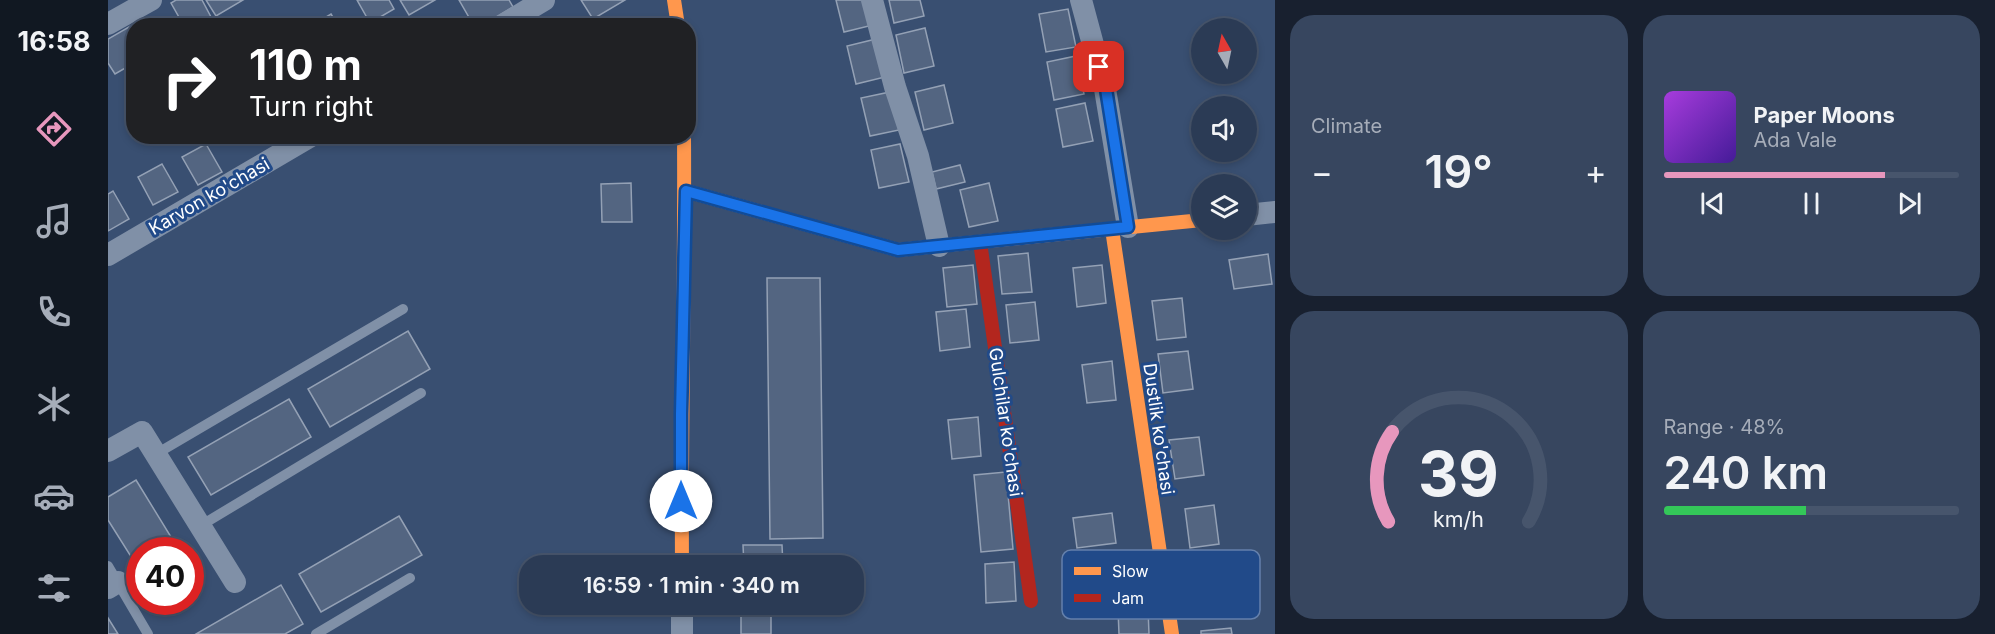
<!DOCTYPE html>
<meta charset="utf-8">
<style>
:root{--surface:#2b3b55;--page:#37465f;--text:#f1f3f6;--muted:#a6adb9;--line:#47556c;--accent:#e797bd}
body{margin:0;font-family:Inter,sans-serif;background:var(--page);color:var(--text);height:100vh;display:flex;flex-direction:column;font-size:22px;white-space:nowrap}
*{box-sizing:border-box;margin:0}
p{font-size:20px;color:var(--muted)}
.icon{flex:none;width:33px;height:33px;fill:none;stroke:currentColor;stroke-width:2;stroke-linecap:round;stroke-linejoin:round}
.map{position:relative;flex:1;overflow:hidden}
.side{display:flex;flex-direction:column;gap:15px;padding:15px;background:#18202f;width:720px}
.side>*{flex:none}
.guide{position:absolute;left:18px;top:18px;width:570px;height:126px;border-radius:24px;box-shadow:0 3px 9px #0003,0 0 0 2px var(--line);background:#202124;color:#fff;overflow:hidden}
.needle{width:39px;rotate:351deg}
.fabs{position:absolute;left:1083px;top:18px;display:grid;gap:12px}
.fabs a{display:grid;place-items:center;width:66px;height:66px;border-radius:50%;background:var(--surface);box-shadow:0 3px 9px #0003,0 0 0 2px var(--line);font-size:30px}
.speed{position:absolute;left:18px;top:537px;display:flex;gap:12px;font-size:30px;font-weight:700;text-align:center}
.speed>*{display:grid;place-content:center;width:78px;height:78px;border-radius:50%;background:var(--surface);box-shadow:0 3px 9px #0003,0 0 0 2px var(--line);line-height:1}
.speed .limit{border:9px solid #d22;background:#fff;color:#111}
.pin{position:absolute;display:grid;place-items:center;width:51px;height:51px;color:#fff;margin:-26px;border-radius:12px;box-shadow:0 3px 9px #0006}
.me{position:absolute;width:66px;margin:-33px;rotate:0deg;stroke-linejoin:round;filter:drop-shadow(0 0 4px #0008)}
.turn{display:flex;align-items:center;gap:21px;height:126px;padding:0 24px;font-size:27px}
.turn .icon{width:78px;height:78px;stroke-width:2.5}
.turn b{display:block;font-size:42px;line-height:51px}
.big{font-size:45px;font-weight:600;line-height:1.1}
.side .card{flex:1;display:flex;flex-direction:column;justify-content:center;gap:9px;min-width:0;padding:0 21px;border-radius:24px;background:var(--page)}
.side .dial{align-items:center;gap:0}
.dial svg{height:156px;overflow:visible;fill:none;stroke:var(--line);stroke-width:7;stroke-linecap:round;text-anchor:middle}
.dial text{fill:var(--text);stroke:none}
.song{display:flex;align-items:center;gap:18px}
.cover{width:72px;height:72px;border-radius:9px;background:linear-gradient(135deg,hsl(280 70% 55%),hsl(260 70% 35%))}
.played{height:6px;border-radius:3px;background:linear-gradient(90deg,var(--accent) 75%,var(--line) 75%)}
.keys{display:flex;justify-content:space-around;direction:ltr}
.heat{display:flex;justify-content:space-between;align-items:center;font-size:33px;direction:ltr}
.charge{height:9px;border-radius:4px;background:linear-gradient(90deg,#34c759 48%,var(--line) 0)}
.side .tiles{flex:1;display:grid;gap:15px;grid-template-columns:repeat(2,1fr)}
.trip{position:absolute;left:411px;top:555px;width:345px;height:60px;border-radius:24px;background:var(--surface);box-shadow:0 3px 9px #0003,0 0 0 2px var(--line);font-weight:600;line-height:60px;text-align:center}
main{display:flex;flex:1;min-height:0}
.dock{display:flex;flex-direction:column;width:108px;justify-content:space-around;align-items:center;background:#111822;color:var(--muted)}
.dock .icon{width:42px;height:42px}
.dock .current{color:var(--accent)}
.dock b{font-size:27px;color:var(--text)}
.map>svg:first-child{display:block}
.building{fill:#536581;stroke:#94a1b5;stroke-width:1.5}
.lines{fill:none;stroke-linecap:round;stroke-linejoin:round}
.lane{stroke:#8090a7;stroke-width:10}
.street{stroke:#8090a7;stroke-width:22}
.slow{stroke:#ff974d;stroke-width:14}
.jam{stroke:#b3261e;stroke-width:14}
.route-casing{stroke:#114b97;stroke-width:15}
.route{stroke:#1a73e8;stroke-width:10}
.labels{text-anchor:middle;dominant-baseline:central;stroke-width:6;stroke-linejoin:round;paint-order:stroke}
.street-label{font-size:18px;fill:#fff;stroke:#214a89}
.key{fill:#214a89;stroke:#6480ac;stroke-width:1.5}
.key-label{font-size:16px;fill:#fff}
</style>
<main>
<nav class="dock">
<b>16:58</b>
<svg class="icon current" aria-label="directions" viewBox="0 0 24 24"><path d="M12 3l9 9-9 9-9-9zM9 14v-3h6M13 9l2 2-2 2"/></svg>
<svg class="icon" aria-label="music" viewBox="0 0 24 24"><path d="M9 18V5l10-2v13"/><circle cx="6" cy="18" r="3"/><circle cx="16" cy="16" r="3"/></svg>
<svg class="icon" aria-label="phone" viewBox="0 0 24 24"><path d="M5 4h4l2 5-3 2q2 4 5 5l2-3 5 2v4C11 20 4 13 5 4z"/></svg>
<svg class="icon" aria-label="climate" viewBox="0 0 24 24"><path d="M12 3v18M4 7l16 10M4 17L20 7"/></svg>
<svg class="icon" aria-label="car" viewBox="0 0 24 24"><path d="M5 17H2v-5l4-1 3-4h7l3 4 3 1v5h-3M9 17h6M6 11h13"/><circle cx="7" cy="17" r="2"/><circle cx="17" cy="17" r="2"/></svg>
<svg class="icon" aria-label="filters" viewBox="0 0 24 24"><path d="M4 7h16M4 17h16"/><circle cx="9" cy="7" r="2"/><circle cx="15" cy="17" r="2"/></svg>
</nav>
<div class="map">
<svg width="1167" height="634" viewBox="0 0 1167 634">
<rect width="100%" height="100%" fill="#394f71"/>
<g class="building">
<polygon points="68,0 94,0 103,17 89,26 76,26 63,3"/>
<polygon points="98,0 135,0 108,16"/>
<polygon points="249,0 281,0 286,9 262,23"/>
<polygon points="292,0 327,0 301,15"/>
<polygon points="351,0 401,0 405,7 374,26 366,26"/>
<polygon points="473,0 517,0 485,19"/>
<polygon points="728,0 759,0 765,25 736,32"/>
<polygon points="781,0 812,0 816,16 786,23"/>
<polygon points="960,9 968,47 938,52 931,14"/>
<polygon points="223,14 230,26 203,26"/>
<polygon points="26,24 26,63 7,74 0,63 0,39"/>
<polygon points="817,28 826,66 796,73 788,35"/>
<polygon points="768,39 777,77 748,84 739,46"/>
<polygon points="968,56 976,94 946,100 939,62"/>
<polygon points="836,85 845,123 816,130 807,92"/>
<polygon points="782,92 791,130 762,136 753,98"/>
<polygon points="977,103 985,141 955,147 948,109"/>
<polygon points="98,144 114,172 90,185 74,157"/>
<polygon points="792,144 801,182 771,188 763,150"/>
<polygon points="54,164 70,192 45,205 30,177"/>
<polygon points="852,165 857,182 828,189 824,172"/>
<polygon points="523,183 524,222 494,222 493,184"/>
<polygon points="881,183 890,221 861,227 852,190"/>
<polygon points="5,191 21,219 0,231 0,194"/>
<polygon points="920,253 924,292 894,294 890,256"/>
<polygon points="1160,254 1164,284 1126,289 1121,260"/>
<polygon points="865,265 869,304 839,307 835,268"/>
<polygon points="994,265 998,303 969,307 965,268"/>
<polygon points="659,278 712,278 715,538 662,539"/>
<polygon points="1074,298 1078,337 1049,340 1044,301"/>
<polygon points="927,302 931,340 902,343 898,305"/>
<polygon points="858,309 862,347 832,351 828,312"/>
<polygon points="300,331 322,369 222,427 200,389"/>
<polygon points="1080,351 1085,389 1055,393 1050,354"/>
<polygon points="1004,361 1008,400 979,403 974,365"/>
<polygon points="181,399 203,437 103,495 80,457"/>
<polygon points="870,417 873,456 844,459 840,420"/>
<polygon points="1091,437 1096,475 1067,479 1061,440"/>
<polygon points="898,472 905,549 873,552 866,475"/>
<polygon points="28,480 71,550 32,550 32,571 0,520 0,497"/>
<polygon points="1106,505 1111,544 1082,548 1077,509"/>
<polygon points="1004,513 1008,543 969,548 965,518"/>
<polygon points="291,516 314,555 213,612 191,574"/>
<polygon points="635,545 674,545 675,566 636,566"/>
<polygon points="906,562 908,601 878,603 877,564"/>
<polygon points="82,569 89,579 82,582"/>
<polygon points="173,585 195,624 177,634 88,634"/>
<rect x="636" y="604" width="30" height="11"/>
<polygon points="1040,608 1041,634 1011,634 1010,609"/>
<rect x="633" y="616" width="30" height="18"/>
<polygon points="0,618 10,634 0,634"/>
<polygon points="1123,628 1124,634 1093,634 1093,631"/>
</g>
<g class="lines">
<g class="lane">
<polyline points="48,454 295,309"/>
<polyline points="92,526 313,393"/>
<polyline points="0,566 40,634"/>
<polyline points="208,634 302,578"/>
</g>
<g class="street">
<polyline points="764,0 787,87 810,156 831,246"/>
<polyline points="973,0 997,89 1020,227"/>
<polyline points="0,24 43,0"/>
<polyline points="393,26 436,0"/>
<polyline points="1138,215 1167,212"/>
<polyline points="0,255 203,136"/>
<polyline points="0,451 34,432 127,582"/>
<polyline points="0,588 10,582"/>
<polyline points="574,604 574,634"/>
</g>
<g class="slow">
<polyline points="566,0 570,26"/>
<polyline points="578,191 790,250 1094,220"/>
<polyline points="1004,229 1064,634"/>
<path d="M574,566C573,423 577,279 576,136"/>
</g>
<polyline class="jam" points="872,242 923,601"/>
</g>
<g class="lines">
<g class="route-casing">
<polyline id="route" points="573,501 573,414 578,191 790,250 1020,227 998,89 991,67"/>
</g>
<use href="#route" class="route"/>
</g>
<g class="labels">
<g class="street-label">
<text transform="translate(101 196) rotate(-30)">Karvon ko'chasi</text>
<text transform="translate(898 422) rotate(82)">Gulchilar ko'chasi</text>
<text transform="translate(1051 429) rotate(82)">Dustlik ko'chasi</text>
</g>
</g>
<rect x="954" y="550" width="198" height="69" rx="9" class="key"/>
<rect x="966" y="567" width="27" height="8" fill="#ff974d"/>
<rect x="966" y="594" width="27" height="8" fill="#b3261e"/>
<g class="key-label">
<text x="1004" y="577">Slow</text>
<text x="1004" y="604">Jam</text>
</g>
</svg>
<div class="fabs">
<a><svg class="needle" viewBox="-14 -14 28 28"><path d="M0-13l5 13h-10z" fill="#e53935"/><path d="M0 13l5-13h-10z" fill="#a6adb9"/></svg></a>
<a><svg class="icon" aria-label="sound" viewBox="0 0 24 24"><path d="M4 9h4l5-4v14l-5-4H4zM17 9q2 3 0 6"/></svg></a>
<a><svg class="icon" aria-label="layers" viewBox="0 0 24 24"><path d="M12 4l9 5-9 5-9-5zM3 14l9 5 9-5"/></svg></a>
</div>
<div class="speed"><div class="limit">40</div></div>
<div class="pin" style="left:991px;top:67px;background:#d93025"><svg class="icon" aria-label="arrive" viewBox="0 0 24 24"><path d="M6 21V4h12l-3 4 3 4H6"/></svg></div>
<svg class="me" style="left:573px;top:501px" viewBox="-20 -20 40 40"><circle r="19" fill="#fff"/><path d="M0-13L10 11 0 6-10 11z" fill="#1a73e8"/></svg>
<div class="trip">16:59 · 1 min · 340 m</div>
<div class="guide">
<div class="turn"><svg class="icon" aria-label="right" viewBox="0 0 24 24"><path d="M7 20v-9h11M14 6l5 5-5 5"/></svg><div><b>110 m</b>Turn right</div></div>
</div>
</div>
<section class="side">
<div class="tiles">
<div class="card"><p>Climate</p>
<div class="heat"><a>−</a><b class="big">19°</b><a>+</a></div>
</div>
<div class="card">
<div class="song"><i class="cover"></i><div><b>Paper Moons</b><p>Ada Vale</p></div></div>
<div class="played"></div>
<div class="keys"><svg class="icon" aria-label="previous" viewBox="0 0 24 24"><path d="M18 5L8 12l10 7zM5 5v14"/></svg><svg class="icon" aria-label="pause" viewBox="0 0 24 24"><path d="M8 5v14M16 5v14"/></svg><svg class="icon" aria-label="next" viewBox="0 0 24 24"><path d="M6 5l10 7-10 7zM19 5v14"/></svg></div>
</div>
<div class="card dial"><svg viewBox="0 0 100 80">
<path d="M14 69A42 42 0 1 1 86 69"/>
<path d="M14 69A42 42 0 0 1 16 23" stroke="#e797bd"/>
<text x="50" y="56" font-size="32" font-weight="700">39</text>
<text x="50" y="72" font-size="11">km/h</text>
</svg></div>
<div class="card"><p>Range · 48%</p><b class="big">240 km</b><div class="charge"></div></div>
</div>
</section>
</main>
